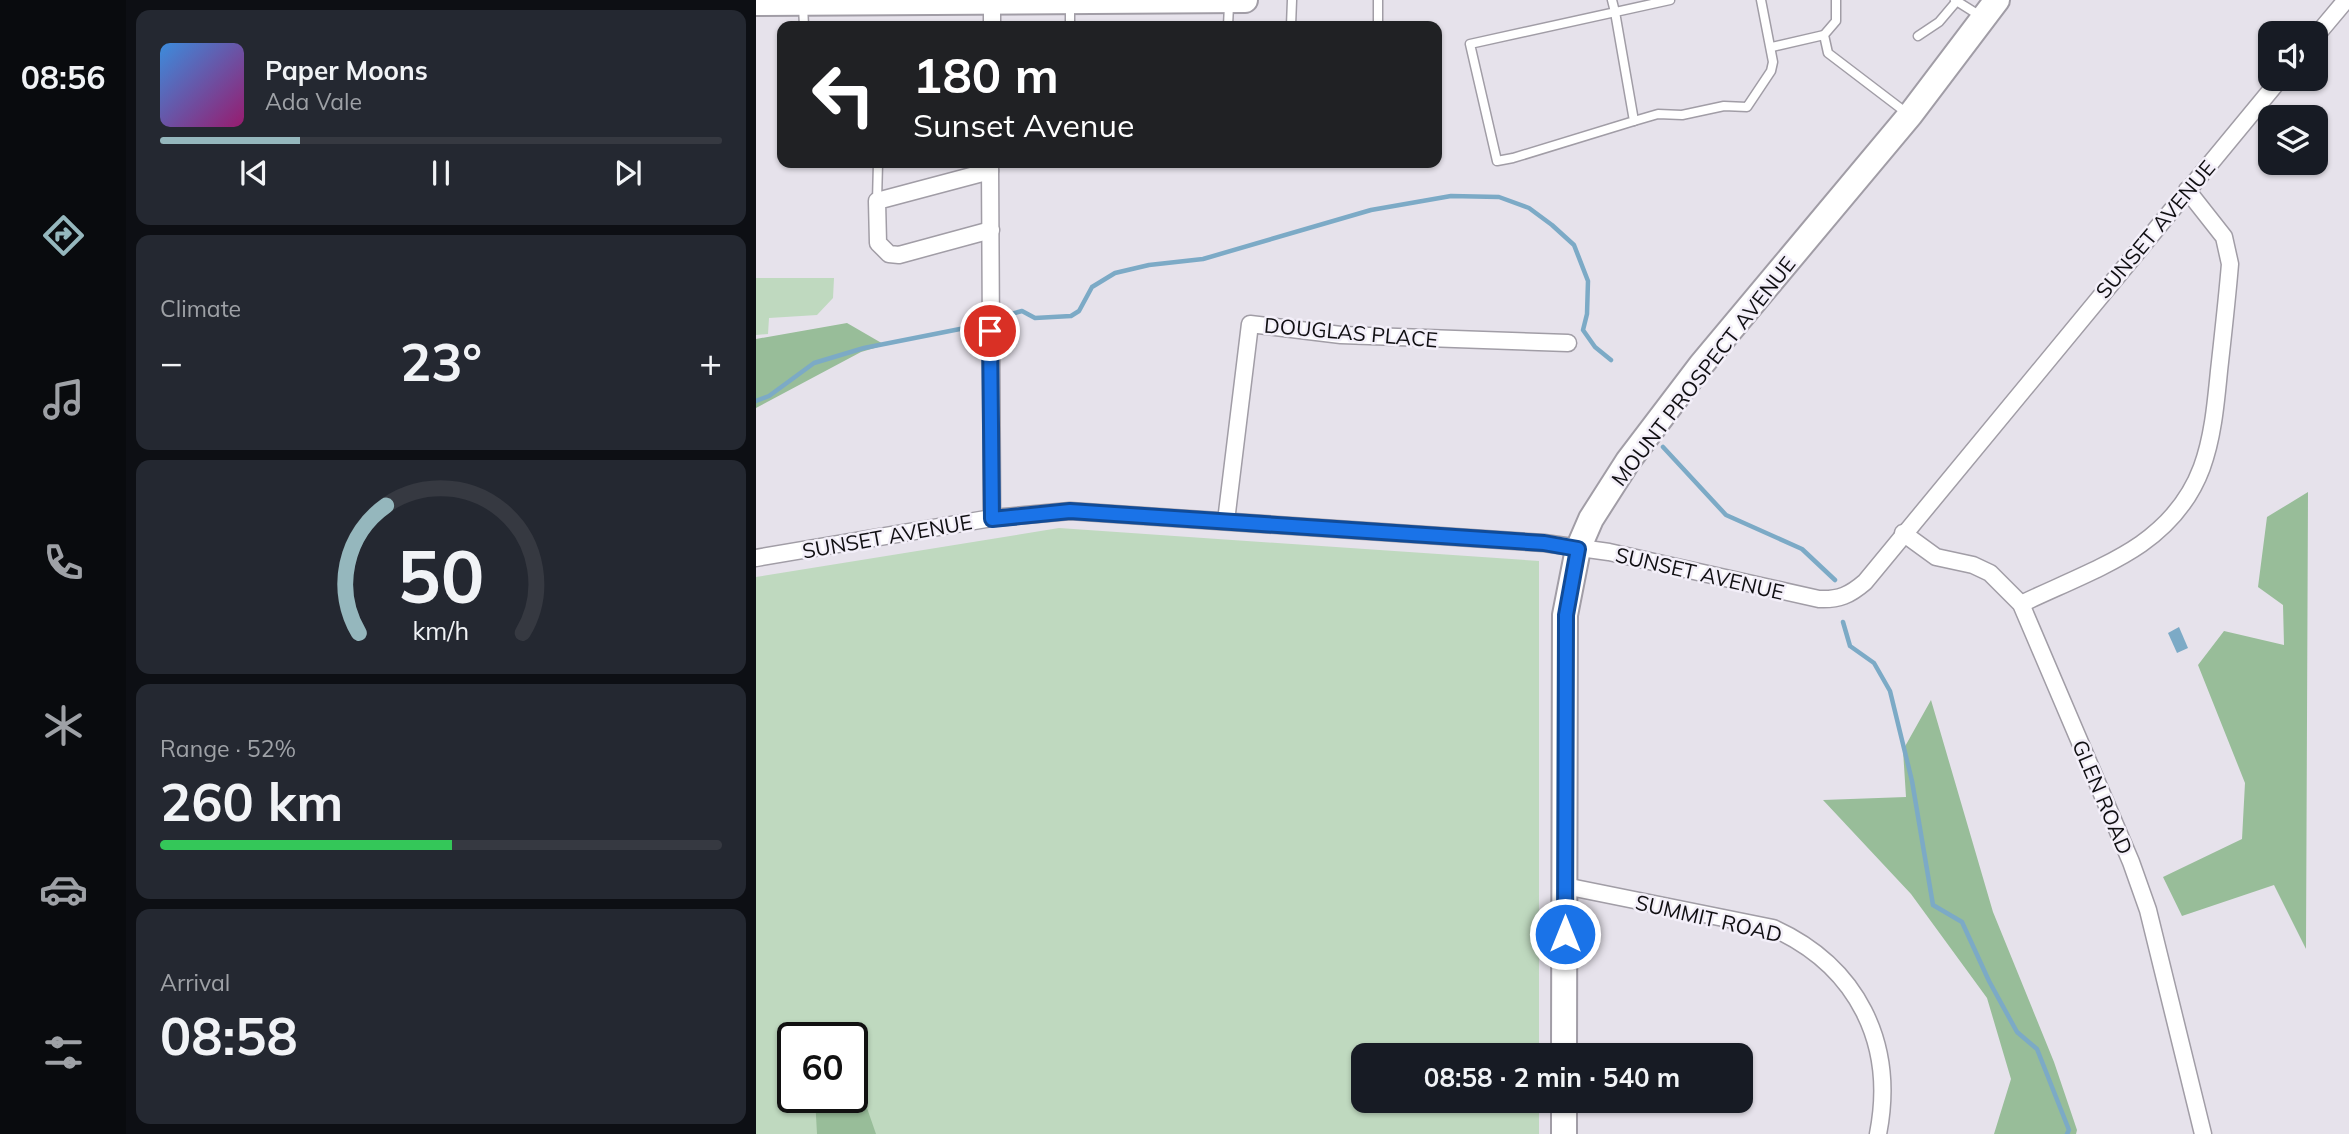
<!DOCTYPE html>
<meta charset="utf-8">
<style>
:root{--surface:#171b24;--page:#242831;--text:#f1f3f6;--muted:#9ea1a6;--line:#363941;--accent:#95b7bd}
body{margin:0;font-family:Mulish,sans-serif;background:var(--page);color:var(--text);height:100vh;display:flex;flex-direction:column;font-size:26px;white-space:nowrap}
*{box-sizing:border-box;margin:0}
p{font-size:23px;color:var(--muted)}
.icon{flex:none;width:38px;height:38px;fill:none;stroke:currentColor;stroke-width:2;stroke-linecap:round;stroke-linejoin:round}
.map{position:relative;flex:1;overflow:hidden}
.drawer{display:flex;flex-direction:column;gap:10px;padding:10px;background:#0d0f14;width:630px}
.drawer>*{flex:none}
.top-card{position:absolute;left:21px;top:21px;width:665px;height:147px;border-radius:14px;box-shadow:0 2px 5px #0004;background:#202124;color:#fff;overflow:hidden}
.controls{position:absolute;left:1502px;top:21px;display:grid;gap:14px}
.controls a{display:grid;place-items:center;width:70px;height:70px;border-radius:14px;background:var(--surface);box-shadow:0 2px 5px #0004;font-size:35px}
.speed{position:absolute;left:21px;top:1022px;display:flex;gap:14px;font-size:35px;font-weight:700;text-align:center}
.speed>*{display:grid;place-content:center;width:91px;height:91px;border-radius:50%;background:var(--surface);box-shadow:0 2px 5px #0004;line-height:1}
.speed .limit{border:4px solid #111;border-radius:10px;background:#fff;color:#111}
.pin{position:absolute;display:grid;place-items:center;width:60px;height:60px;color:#fff;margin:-30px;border:4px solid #fff;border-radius:50%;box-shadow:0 2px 7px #0007}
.me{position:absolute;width:77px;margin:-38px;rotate:0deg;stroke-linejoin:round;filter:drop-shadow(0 0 5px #0008)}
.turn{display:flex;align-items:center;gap:24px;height:147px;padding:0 21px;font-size:32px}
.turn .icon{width:91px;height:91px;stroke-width:2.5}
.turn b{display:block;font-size:49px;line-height:60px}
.big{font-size:52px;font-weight:700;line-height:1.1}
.drawer .tile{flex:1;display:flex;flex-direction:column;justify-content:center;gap:10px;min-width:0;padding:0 24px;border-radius:14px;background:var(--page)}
.drawer .dial{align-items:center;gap:0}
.dial svg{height:182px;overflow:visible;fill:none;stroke:var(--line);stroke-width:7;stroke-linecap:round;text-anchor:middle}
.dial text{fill:var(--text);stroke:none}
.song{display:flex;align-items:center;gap:21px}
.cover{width:84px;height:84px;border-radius:10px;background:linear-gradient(135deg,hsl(210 70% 55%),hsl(320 70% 35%))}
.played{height:7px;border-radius:4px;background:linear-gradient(90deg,var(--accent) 25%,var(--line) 25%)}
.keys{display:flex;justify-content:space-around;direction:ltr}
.heat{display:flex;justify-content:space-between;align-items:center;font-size:38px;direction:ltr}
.charge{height:10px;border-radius:5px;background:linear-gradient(90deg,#34c759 52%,var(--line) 0)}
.trip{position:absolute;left:595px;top:1043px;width:402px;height:70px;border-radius:14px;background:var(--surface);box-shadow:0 2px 5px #0004;font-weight:700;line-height:70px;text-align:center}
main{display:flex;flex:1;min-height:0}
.tab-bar{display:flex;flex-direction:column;width:126px;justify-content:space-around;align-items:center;background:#090b0e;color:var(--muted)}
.tab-bar .icon{width:49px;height:49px}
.tab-bar .selected{color:var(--accent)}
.tab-bar b{font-size:32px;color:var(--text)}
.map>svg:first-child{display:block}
.green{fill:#bfd9bf;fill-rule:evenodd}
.forest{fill:#98bd99}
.water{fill:#7caac6}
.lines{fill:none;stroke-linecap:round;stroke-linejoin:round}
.stream{stroke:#7caac6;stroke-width:4.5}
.lane-casing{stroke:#a19da6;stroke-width:11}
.street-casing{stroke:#a19da6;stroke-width:19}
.primary-casing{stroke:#a19da6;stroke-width:28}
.lane{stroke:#fff;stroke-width:8}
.street{stroke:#fff;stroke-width:16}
.primary{stroke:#fff;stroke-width:24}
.route-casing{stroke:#114b97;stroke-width:18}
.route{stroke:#1a73e8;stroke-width:12}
.labels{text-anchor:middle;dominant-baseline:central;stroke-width:5;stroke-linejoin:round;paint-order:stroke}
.street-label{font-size:21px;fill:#100f12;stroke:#f3eff9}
</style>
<main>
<nav class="tab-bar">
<b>08:56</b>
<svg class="icon selected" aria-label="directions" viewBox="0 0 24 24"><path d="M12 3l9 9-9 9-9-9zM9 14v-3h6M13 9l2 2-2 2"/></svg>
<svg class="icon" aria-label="music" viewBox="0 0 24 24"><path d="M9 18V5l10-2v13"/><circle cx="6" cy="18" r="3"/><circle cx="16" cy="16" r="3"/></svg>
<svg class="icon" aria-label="phone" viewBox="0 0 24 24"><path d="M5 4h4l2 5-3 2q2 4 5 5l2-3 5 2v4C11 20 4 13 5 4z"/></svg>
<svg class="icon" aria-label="climate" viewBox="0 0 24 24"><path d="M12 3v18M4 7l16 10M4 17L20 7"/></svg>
<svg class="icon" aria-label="car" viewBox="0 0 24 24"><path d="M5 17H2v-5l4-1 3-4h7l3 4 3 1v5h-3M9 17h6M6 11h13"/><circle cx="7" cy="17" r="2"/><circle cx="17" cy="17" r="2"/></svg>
<svg class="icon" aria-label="filters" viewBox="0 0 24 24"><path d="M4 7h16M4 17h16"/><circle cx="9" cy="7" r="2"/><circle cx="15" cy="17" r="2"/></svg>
</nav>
<section class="drawer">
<div class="tile">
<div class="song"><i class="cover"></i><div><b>Paper Moons</b><p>Ada Vale</p></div></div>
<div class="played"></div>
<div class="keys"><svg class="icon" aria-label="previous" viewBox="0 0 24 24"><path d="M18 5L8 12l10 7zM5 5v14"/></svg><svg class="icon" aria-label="pause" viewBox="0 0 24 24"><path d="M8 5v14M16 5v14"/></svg><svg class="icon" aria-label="next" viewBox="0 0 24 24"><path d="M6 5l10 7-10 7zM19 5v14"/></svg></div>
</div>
<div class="tile"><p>Climate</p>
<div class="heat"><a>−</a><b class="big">23°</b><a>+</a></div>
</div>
<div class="tile dial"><svg viewBox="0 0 100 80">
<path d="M14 69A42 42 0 1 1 86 69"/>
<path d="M14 69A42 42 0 0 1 26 13" stroke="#95b7bd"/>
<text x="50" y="56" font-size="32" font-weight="700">50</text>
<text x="50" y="72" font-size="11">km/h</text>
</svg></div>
<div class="tile"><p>Range · 52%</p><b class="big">260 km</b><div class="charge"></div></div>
<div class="tile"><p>Arrival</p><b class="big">08:58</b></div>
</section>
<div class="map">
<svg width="1593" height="1134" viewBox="0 0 1593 1134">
<rect width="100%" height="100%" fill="#e6e2eb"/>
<g class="green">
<polygon points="0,278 78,278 77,298 61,315 13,318 12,334 0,335"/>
<path d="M303,528L783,561V1055H607V1101H783V1134H0V577ZM37,1038H96V1097H37Z"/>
</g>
<g class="forest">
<polygon points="91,323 129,345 105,352 0,408 0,339"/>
<polygon points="1552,492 1550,949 1518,885 1426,916 1407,877 1486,839 1489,783 1442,665 1468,631 1528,645 1527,605 1502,587 1511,517"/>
<polygon points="1175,700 1237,912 1298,1062 1321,1130 1320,1134 1238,1134 1255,1079 1231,998 1155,894 1067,800 1150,797 1147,750"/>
<polygon points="96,1076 102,1082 120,1134 61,1134 59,1097 96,1097"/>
</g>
<polygon class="water" points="1423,627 1432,648 1421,653 1412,633"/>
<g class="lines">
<g class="stream">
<polyline points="238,319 266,311 279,318 315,316 323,311 336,287 359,273 393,265 447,259 615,210 695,196 743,197 773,208 796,225 818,245 832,281 831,314 827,330 839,347 855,360"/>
<polyline points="0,401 13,396 58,363 108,348 209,328 230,322"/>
<polyline points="907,447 970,515 1046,549 1079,580"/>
<polyline points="1087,622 1094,646 1118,663 1134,691 1156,781 1177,905 1206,922 1233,981 1261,1032 1281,1049 1313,1130 1311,1134"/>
</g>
<g class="lane-casing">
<g id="lane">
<polyline points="622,0 622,26"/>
<polyline points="856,0 859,12 878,121 757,158 741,161 714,44 914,0"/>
<polyline points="1080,0 1080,21 1068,35 1072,53 1152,114"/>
<polyline points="1199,0 1226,17"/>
<polyline points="314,4 314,26"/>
<polyline points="47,6 48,26"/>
<polyline points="472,26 473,5"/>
<polyline points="535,26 536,0"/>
<polyline points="1162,36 1183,22 1200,2"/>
<polyline points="1016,47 1068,35"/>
<polyline points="878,121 902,114 926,115 968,106 991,107 1015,71 1017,62 1005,0"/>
<polyline points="121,201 122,163"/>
</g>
</g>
<g class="street-casing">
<g id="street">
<polyline points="236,26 236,1"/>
<polyline points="1559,37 1590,0"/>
<polyline points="234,163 236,518"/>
<polyline points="234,171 121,201 122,243 133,254 143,255 235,230"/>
<polyline points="470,521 494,324 585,335 812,343"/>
<polyline points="1147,533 1180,557 1217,565 1234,573 1265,604 1375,862 1392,910 1447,1134"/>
<path d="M0,558L236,518L314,511L788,543L853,552L1063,599C1083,600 1094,595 1109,582L1524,79"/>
<path d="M1265,604C1302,586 1352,567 1385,544C1450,498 1456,444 1463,371C1467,335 1471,300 1474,264L1468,237L1431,190"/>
<path d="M809,886L1017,928C1101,966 1140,1043 1122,1134"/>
</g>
</g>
<g class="primary-casing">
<g id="primary">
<polyline points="0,3 489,0"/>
<polyline points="808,1055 809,615 822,549 835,519 872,461 945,365 1154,115 1241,0"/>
<polyline points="808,1134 808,1101"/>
</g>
</g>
<use href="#lane" class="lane"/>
<use href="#street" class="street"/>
<use href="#primary" class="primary"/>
</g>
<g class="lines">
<g class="route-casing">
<polyline id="route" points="234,331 236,519 314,511 788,543 822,549 810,615 809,934"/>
</g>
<use href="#route" class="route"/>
</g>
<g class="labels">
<g class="street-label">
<text transform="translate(1399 229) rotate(-50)">SUNSET AVENUE</text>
<text transform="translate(595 332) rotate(5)">DOUGLAS PLACE</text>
<text transform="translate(947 371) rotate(-52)">MOUNT PROSPECT AVENUE</text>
<text transform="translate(131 536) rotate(-10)">SUNSET AVENUE</text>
<text transform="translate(944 573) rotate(13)">SUNSET AVENUE</text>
<text transform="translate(1347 797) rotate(67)">GLEN ROAD</text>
<text transform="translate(953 918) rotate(13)">SUMMIT ROAD</text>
</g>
</g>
</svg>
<div class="controls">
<a><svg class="icon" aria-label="sound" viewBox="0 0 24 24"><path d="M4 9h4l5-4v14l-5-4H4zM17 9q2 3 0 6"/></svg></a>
<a><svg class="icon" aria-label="layers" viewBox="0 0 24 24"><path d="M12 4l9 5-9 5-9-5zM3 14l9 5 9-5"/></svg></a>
</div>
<div class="speed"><div class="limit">60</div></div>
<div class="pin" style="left:234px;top:331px;background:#d93025"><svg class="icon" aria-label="arrive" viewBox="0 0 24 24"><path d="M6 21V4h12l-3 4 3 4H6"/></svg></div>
<svg class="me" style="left:809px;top:934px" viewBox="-20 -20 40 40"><circle r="17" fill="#1a73e8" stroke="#fff" stroke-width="3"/><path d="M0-11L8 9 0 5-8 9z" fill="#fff"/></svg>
<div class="trip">08:58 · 2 min · 540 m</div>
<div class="top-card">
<div class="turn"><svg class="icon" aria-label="left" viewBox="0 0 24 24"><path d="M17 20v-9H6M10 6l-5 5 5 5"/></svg><div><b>180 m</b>Sunset Avenue</div></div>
</div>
</div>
</main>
